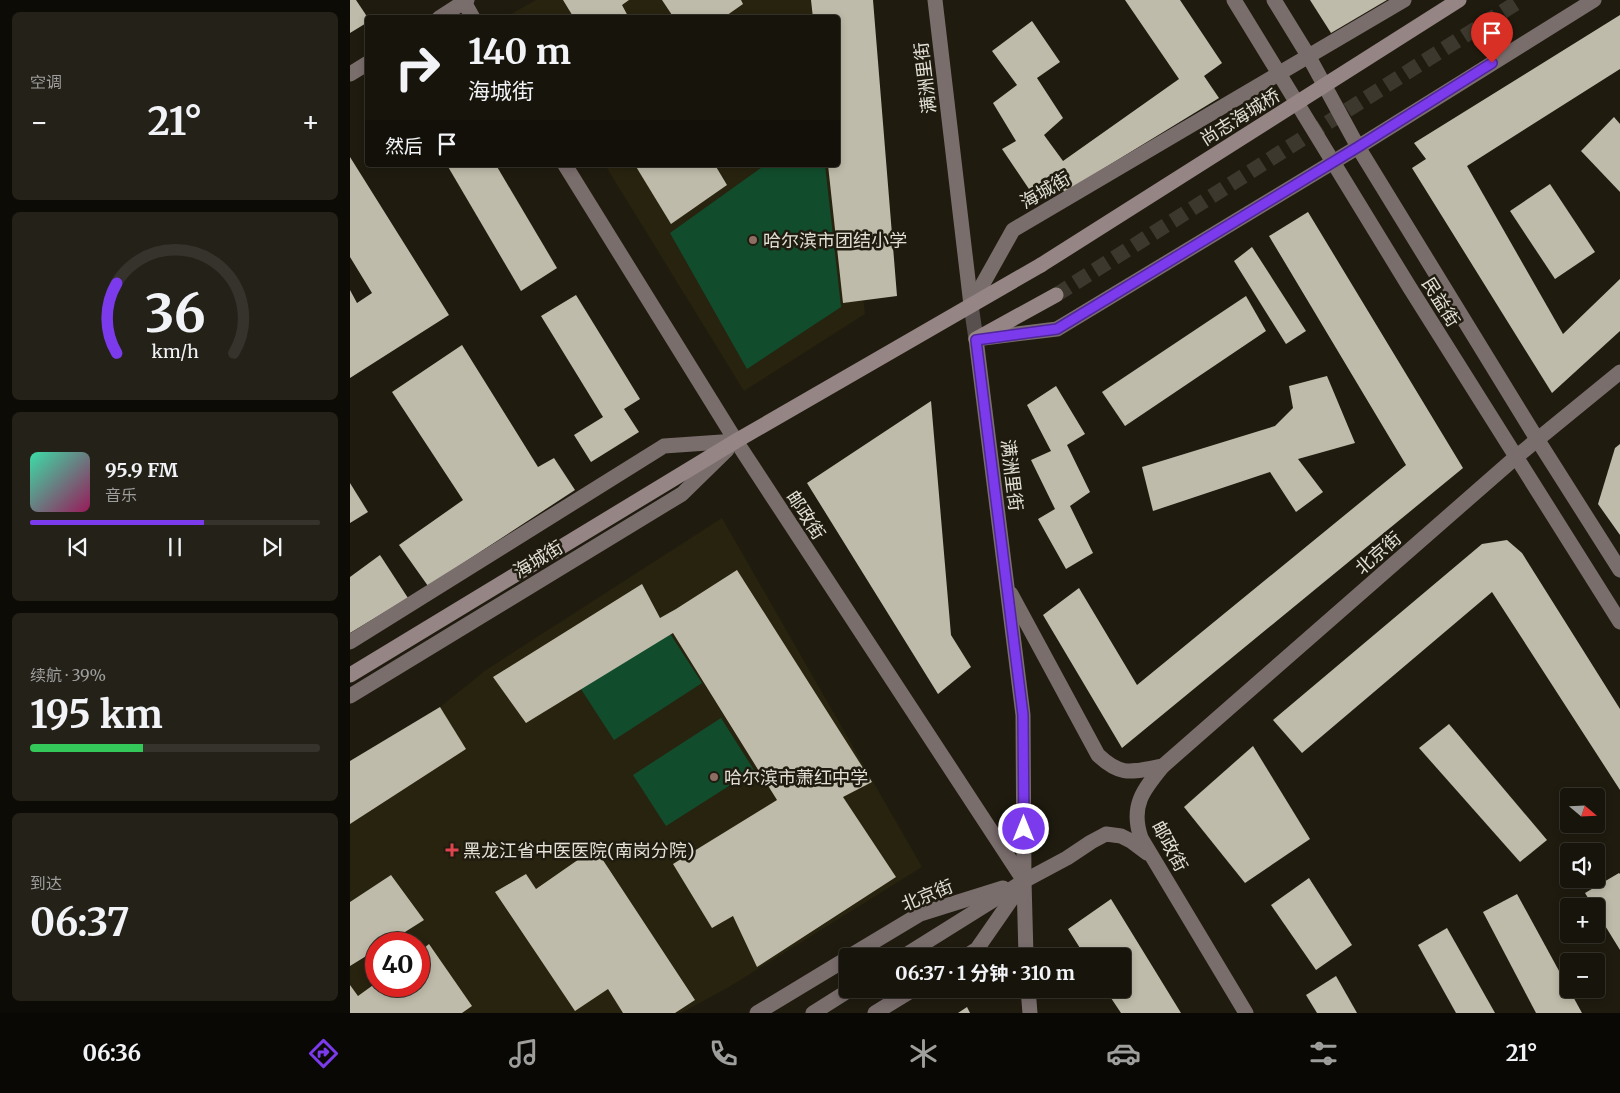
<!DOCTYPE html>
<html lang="zh">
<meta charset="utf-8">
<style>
:root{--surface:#17140b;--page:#242119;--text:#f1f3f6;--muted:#9e9e9d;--line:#36332c;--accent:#7c3aed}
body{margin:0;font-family:Merriweather,"Noto Sans SC",serif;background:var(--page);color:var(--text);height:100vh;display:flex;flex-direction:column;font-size:19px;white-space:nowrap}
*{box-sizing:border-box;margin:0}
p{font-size:16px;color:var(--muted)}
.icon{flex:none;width:28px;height:28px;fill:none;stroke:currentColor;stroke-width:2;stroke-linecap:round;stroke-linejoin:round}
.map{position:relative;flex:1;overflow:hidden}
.sheet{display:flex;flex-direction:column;gap:12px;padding:12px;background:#0d0b06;width:350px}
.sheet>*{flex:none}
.hud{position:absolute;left:15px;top:15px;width:475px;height:152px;border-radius:5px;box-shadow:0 2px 8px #0003,0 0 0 1px var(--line);background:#17140b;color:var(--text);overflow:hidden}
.needle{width:32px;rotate:109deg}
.controls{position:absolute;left:1210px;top:788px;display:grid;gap:10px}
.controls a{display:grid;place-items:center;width:45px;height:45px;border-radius:5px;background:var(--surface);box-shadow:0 2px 8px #0003,0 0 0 1px var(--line);font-size:25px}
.speed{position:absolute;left:15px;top:932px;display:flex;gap:10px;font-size:25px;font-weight:700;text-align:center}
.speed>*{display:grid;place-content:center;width:65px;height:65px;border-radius:50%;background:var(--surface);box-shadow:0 2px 8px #0003,0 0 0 1px var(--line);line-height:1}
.speed .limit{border:8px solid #d22;background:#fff;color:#111}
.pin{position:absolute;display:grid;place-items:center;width:42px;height:42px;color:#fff;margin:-51px -21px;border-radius:50% 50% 50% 0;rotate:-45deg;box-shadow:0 0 5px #0007}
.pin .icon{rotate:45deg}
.me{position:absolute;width:55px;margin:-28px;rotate:0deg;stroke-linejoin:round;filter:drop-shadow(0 0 4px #0008)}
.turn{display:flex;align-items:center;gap:18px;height:105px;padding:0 20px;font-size:22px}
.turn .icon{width:65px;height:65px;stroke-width:2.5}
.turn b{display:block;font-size:35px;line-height:42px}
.then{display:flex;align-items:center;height:48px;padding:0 20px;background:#0003;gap:10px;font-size:19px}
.big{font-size:38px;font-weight:700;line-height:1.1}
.sheet .widget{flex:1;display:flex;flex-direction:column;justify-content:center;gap:8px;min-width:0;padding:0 18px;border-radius:8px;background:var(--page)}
.sheet .dial{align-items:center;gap:0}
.dial svg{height:130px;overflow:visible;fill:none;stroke:var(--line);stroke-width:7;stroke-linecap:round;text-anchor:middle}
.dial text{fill:var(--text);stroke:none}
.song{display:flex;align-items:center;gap:15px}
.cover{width:60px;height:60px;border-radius:8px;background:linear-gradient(135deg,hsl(160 70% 55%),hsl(330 70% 35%))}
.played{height:5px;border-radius:2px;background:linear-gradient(90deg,var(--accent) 60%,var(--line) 60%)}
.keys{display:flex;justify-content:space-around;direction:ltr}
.heat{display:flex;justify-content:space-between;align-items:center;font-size:28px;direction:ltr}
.charge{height:8px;border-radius:4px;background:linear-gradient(90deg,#34c759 39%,var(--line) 0)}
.trip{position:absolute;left:489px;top:948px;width:292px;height:50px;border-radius:5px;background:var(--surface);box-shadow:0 2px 8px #0003,0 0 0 1px var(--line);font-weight:700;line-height:50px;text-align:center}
.menu{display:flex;height:80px;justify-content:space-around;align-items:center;background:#090804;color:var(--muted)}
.menu .icon{width:35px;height:35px}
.menu .active{color:var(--accent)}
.menu b{font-size:22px;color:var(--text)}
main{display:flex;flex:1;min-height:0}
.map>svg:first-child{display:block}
.built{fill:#28230f;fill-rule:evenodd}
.green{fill:#114d2d}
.building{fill:#bfbbaa}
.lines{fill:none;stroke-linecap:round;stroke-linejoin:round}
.primary-tunnel{stroke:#3c382d;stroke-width:15;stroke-dasharray:15 8;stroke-linecap:butt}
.street{stroke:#58504f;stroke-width:15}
.secondary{stroke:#7a6e6d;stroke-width:15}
.primary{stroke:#958584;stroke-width:15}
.primary-bridge{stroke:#958584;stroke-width:15}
.route-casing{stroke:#51269a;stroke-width:12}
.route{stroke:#7c3aed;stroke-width:9}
.education-dot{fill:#8d6e63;stroke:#1f1b0f;stroke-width:2}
.health-dot{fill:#e0444e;stroke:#1f1b0f;stroke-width:2}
.labels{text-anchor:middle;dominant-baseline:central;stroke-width:5;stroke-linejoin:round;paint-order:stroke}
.street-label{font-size:18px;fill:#e1dfd6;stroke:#1f1b0f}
.poi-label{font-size:18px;fill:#e1dfd6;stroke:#1f1b0f;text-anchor:start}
</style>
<main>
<section class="sheet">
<div class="widget"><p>空调</p>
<div class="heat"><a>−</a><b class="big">21°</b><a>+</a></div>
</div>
<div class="widget dial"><svg viewBox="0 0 100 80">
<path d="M14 69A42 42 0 1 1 86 69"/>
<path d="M14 69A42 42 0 0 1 14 26" stroke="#7c3aed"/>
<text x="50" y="56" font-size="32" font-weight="700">36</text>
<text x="50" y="72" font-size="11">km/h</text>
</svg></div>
<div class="widget">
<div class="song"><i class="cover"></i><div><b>95.9 FM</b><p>音乐</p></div></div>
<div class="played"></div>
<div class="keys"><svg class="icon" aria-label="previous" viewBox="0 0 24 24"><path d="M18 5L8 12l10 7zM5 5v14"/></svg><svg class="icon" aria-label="pause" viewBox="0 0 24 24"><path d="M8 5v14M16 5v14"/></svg><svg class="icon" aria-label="next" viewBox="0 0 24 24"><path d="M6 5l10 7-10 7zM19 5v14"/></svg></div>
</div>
<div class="widget"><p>续航 · 39%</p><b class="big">195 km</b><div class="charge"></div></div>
<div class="widget"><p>到达</p><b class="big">06:37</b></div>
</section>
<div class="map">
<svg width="1270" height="1013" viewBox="0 0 1270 1013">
<rect width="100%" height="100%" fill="#1f1b0f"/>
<g class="built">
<polygon points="186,0 475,0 477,17 163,18 161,14"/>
<polygon points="488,98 515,314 394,391 255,165 488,165"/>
<path d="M372,518L572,867L379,987L331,1013H0V761L90,707L136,670ZM26,944H69V986H26Z"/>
</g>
<g class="green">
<polygon points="415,165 475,165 491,307 397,369 320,233"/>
<polygon points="319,632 352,683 264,740 231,689"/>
<polygon points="371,718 404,770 316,826 283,775"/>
</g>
<g class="building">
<polygon points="0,0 6,0 18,18 18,22 0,33"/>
<polygon points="213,0 279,0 272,5 279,18 224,18"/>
<polygon points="312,0 391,0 393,4 373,18 324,18"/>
<polygon points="461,0 523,0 547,296 493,303 478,165 488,165 488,18 463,18"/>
<polygon points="775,0 830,0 872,63 854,76 869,98 715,192 699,176 681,192 652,149 666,141 643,103 667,85 642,51 682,21 710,62 687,78 713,118 694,135 713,161 829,79"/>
<polygon points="960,0 1037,0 981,33"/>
<polygon points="1270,15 1270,69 1117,166 1213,334 1270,279 1270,331 1202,393 1062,168 1076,159 1064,143"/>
<polygon points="1264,117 1270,124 1270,192 1231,151"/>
<polygon points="0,157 99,315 0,378 0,290 7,303 22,293 0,257"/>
<polygon points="97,165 146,165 207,268 171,291"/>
<polygon points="285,165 365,165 377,185 321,224"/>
<polygon points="1200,184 1245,252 1205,279 1160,211"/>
<polygon points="958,212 1113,468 772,748 693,615 729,588 787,685 1056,465 919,236"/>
<polygon points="902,247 956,331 936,344 884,261"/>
<polygon points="226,295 290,399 274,409 289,432 241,462 224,435 253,417 191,316"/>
<polygon points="896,296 916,331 775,426 752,392"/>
<polygon points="112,345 188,467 204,458 225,490 78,586 49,545 113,500 42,392"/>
<polygon points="977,376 1005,443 948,459 973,492 946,512 920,472 803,511 792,467 925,426 943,408 939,386"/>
<polygon points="706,386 735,434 717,445 740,492 720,506 743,553 716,569 688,519 705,509 681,460 701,451 677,405"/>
<polygon points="581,401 601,635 621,667 588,694 457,483"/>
<polygon points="1270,444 1270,535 1248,504 1265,448"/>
<polygon points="0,483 18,512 0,523"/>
<polygon points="1157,540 1172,553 1270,709 1270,790 1142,592 952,753 923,720 1132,544"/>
<polygon points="30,555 58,598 0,633 0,577"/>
<polygon points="387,570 522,782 493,797 546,877 407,967 383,916 362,928 323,864 427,800 323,633 176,723 143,677 292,584 310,618 326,609"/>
<polygon points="90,707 116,749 0,824 0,761"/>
<polygon points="1099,724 1197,840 1170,862 1069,748"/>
<polygon points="903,746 960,839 895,883 834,807"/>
<polygon points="245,848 345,1000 325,1013 273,1013 258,989 225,1011 145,892 176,874 186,889"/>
<polygon points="1269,873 1270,874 1270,950 1246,911 1246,906 1243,906 1235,893"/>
<polygon points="41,875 74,920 36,944 26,944 26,950 0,966 0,902"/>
<polygon points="959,878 1002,945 966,970 921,905"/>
<polygon points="1167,894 1232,1013 1186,1013 1133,912"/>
<polygon points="761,899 831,1013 771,1013 755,989 772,989 772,956 735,956 718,929"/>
<polygon points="1097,928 1145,1013 1106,1013 1068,945"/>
<polygon points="79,944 122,1006 112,1013 0,1013 0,985 8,996 26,983 26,986 69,986 69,952"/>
<polygon points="986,976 1007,1013 967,1013 956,995"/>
<polygon points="617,1007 620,1013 608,1013"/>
</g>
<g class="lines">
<polyline class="primary-tunnel" points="706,295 1171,0"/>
<polyline class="street" points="621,305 626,339"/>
<g class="secondary">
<polyline points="113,0 123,18"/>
<polyline points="585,0 621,305"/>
<polyline points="884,0 1060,288 1270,622"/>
<polyline points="924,0 959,57 1008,147 1187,439 1270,570"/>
<polyline points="89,18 117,0"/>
<polyline points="0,74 18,63"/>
<polyline points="215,165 386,441 674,881"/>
<polyline points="621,305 663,230 1054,0"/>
<path d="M661,594L748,755C772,778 783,771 813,766"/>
<polyline points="0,642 314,446 386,441"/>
<polyline points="0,696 332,494 377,450"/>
<polyline points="500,956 570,914 653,888"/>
<polyline points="554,956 674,881 717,858 741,842 756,834 771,836 781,841 797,853"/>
<polyline points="616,956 627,949 670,887"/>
<polyline points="676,956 674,881 673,715 626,339 707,329 1008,147 1244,0"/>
<polyline points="678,989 680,1013"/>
<polyline points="407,1013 498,958"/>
<polyline points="463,1013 501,989"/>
<polyline points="525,1013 564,989"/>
<path d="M896,1013L791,838C780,806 793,790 813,766L1166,457L1270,372"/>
</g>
<g class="primary">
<polyline points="626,339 706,295"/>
<polyline points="0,675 386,441 691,265"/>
</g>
<polyline class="primary-bridge" points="691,265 1109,0"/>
</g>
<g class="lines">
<g class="route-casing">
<polyline id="route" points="674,829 673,715 626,340 707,329 1008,147 1142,63"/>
</g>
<use href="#route" class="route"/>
</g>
<g class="education-dot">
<circle cx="403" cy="240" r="5"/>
<circle cx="364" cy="777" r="5"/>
</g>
<path class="health-dot" d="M99.5 842.5h5v5h5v5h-5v5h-5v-5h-5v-5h5z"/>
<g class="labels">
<g class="street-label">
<text transform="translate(575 78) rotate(-97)">满洲里街</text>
<text transform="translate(890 117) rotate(-32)">尚志海城桥</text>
<text transform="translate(695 190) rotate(-30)">海城街</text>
<text transform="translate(1091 302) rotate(58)">民益街</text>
<text transform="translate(662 475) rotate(83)">满洲里街</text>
<text transform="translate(456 515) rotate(57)">邮政街</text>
<text transform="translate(1028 553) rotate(-41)">北京街</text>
<text transform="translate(188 559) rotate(-31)">海城街</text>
<text transform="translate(820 846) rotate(62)">邮政街</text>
<text transform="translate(577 895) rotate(-22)">北京街</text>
</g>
<g class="poi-label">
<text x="413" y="240">哈尔滨市团结小学</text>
<text x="374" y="777">哈尔滨市萧红中学</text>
<text x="113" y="850">黑龙江省中医医院(南岗分院)</text>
</g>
</g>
</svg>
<div class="controls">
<a><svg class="needle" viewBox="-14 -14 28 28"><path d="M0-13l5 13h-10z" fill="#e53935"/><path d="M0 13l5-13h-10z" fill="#9e9e9d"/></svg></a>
<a><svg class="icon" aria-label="sound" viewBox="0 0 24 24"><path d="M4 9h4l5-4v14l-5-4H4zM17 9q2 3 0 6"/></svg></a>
<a>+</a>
<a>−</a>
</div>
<div class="speed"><div class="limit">40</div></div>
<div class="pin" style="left:1142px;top:63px;background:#d93025"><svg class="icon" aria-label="arrive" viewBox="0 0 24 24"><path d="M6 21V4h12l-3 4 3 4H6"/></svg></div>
<svg class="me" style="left:674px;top:829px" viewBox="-20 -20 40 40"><circle r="17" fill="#7c3aed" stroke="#fff" stroke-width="3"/><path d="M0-11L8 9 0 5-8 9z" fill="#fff"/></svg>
<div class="trip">06:37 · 1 分钟 · 310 m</div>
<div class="hud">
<div class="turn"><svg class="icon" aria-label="right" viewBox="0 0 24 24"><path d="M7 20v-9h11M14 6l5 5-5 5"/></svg><div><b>140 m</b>海城街</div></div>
<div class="then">然后<svg class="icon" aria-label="arrive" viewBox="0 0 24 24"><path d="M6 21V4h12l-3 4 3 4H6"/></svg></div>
</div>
</div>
</main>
<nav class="menu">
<b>06:36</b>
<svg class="icon active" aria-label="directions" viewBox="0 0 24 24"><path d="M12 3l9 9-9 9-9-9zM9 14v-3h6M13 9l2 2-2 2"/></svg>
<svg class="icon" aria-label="music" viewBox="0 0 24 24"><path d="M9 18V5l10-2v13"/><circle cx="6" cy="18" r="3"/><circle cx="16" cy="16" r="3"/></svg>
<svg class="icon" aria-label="phone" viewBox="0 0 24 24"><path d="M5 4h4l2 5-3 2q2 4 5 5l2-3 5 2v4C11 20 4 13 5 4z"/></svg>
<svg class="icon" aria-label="climate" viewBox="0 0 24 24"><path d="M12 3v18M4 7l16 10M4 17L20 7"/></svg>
<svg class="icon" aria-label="car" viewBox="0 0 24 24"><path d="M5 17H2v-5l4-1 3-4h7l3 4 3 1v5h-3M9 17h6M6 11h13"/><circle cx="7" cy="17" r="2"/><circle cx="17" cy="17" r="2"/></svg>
<svg class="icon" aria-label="filters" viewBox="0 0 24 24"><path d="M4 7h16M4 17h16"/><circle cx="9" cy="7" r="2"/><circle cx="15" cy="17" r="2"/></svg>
<b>21°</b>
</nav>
